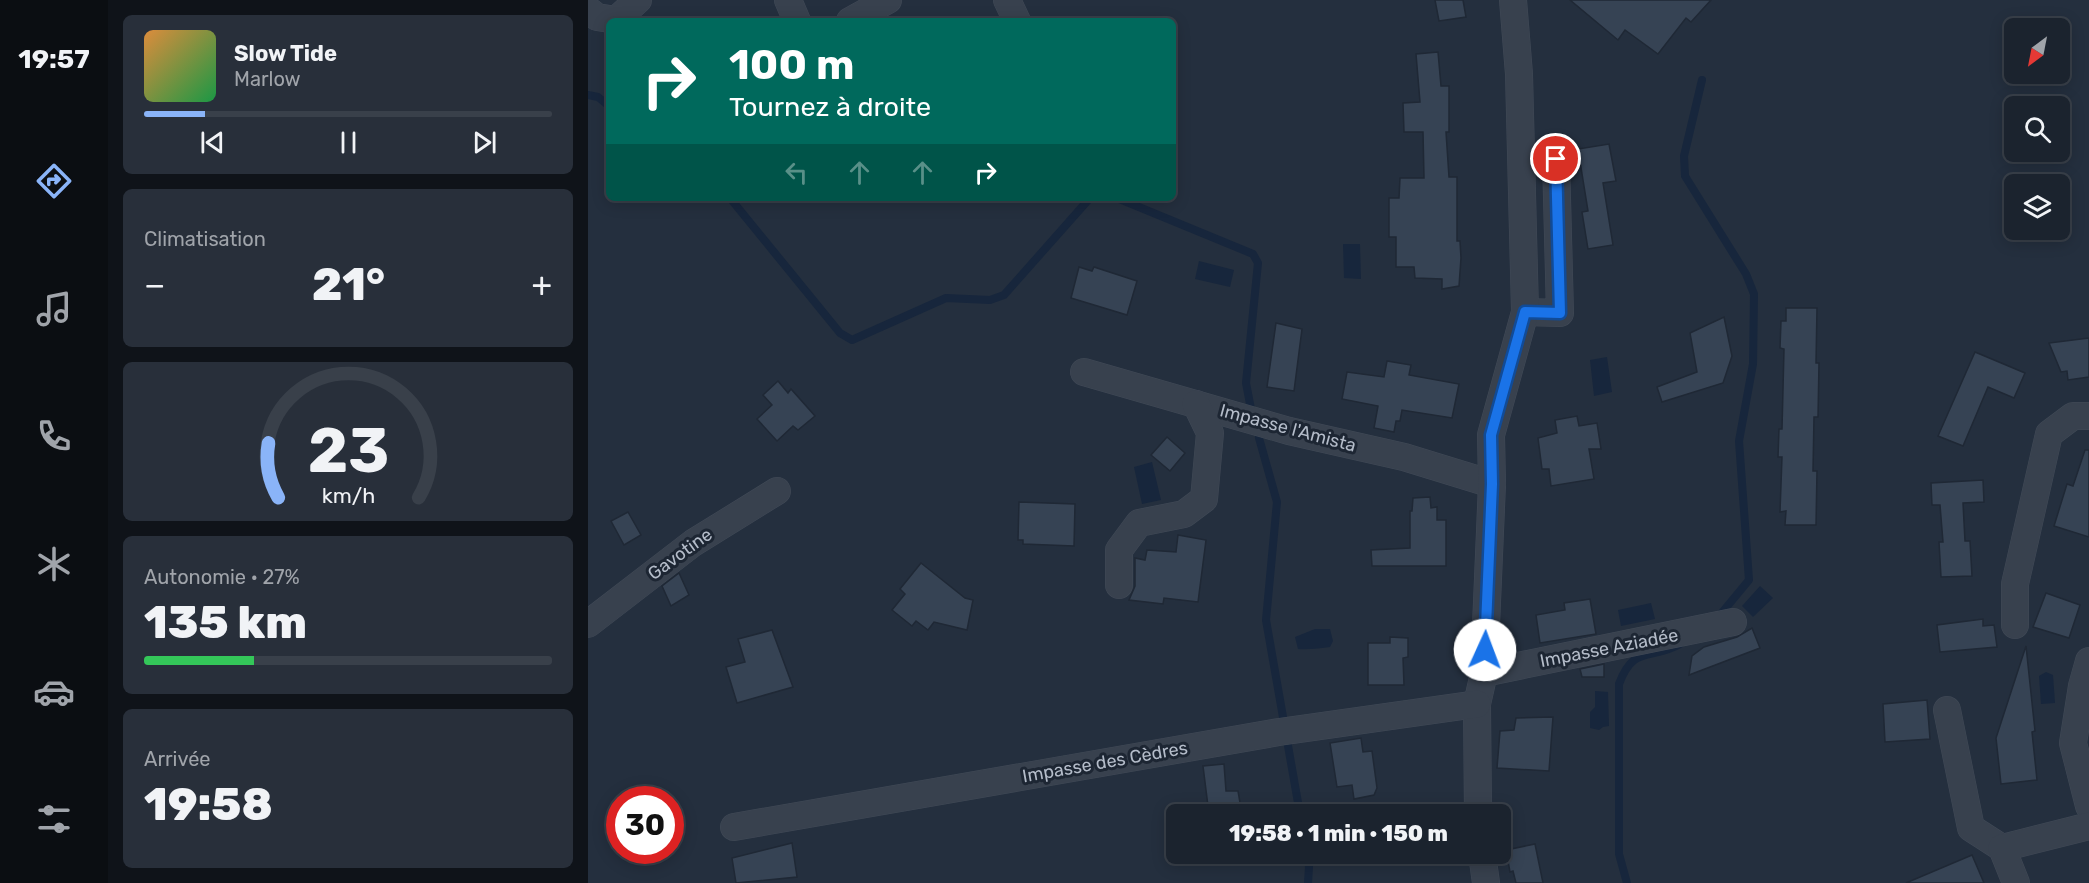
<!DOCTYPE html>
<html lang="fr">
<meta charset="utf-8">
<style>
:root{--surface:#1b232e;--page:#282f3a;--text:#f1f3f6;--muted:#a0a4aa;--line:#39404a;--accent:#8ab4f8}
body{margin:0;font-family:Rubik,sans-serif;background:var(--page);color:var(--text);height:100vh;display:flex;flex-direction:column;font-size:22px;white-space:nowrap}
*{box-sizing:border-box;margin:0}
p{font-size:20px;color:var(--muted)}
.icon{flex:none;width:33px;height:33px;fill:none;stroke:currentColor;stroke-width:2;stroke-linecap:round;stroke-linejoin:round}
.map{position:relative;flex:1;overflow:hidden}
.details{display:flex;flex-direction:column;gap:15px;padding:15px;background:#0f1319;width:480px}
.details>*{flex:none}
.banner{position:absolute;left:18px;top:18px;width:570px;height:183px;border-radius:9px;box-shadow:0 3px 15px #0003,0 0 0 2px var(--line);background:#00695c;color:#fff;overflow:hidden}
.needle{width:39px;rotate:212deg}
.tools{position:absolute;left:1416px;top:18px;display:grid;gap:12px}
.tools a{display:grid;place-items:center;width:66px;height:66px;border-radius:9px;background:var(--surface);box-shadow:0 3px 15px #0003,0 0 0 2px var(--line);font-size:30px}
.speed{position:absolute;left:18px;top:786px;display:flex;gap:12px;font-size:30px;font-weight:700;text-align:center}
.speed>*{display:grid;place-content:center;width:78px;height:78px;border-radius:50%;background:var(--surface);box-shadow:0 3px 15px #0003,0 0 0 2px var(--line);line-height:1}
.speed .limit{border:9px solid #d22;background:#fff;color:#111}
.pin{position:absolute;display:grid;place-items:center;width:51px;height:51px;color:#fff;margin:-26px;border:3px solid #fff;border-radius:50%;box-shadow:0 2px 6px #0007}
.me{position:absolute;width:66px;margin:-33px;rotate:2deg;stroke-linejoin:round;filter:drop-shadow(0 0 4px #0008)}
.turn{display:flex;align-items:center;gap:21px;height:126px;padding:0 24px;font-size:27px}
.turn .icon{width:78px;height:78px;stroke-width:2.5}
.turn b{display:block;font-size:42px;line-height:51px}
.lanes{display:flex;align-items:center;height:57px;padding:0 24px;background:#0003;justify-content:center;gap:30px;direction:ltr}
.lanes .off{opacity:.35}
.big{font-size:45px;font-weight:800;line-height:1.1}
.details .card{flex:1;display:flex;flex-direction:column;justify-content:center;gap:9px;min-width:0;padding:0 21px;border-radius:9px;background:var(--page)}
.details .dial{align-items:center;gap:0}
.dial svg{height:156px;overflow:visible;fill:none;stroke:var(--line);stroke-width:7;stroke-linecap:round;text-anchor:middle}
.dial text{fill:var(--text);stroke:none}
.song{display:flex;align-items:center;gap:18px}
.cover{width:72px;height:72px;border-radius:9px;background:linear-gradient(135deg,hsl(30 70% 55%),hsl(140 70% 35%))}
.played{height:6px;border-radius:3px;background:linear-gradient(90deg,var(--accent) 15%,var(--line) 15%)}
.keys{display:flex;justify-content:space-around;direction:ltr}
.heat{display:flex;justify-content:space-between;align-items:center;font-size:33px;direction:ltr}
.charge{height:9px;border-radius:4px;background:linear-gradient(90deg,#34c759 27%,var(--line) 0)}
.trip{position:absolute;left:578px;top:804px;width:345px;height:60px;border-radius:9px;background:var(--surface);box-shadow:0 3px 15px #0003,0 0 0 2px var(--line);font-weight:800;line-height:60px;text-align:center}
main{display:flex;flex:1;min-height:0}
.dock{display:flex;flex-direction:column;width:108px;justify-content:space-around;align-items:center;background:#0b0e12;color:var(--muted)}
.dock .icon{width:42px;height:42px}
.dock .selected{color:var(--accent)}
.dock b{font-size:27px;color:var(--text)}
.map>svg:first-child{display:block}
.water{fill:#17263c}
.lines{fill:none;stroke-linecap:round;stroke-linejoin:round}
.stream{stroke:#17263c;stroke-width:8}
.building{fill:#364354;stroke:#1f2835;stroke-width:1.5}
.minor-casing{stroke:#414a57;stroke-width:28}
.minor{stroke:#38414e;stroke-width:27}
.route-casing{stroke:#114b97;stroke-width:15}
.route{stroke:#1a73e8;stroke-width:10}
.labels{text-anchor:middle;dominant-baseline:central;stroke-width:6;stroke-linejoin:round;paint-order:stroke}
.street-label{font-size:18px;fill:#b4bcc9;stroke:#1d2633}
</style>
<main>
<nav class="dock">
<b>19:57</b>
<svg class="icon selected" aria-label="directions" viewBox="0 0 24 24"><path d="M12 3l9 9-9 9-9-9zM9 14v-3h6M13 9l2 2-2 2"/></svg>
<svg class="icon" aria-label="music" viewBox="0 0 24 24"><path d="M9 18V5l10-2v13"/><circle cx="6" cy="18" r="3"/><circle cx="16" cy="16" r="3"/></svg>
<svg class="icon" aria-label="phone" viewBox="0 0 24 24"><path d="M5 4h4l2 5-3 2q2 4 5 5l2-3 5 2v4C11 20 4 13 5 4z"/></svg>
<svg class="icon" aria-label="climate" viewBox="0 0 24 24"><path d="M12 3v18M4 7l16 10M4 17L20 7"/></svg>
<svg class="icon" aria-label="car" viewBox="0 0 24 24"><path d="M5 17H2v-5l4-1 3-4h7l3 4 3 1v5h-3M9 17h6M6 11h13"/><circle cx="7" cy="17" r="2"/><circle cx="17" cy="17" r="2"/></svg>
<svg class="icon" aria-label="filters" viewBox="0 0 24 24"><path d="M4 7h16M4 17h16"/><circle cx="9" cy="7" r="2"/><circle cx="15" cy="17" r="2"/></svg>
</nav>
<section class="details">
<div class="card">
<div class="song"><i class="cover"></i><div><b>Slow Tide</b><p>Marlow</p></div></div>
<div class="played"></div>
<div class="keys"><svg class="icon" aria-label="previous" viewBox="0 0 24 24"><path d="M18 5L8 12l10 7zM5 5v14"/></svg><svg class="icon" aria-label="pause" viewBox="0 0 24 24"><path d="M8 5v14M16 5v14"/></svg><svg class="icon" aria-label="next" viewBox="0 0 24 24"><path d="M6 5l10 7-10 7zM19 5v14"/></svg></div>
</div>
<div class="card"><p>Climatisation</p>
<div class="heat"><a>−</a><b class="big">21°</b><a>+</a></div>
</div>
<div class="card dial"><svg viewBox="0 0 100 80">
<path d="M14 69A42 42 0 1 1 86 69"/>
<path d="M14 69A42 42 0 0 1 9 41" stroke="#8ab4f8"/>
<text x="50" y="56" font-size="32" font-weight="700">23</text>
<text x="50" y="72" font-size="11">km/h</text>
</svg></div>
<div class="card"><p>Autonomie · 27%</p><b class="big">135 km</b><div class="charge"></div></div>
<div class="card"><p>Arrivée</p><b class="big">19:58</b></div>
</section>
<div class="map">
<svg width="1501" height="883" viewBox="0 0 1501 883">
<rect width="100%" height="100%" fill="#242f3e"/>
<g class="water">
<polygon points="755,244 772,244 773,279 756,278"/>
<polygon points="611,261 646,270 642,287 607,279"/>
<polygon points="1019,357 1024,392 1006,396 1002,360"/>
<polygon points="564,462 573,500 554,504 546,467"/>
<polygon points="1172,586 1185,598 1165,617 1154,606"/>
<polygon points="1063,603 1067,619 1033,626 1030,610"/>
<path d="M727,629H742L745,641L742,647C733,648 721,650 710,649L707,637Z"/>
<polygon points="1458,672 1465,675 1467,703 1453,704 1451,676"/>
<polygon points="1007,691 1020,692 1021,726 1015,727 1011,730 1002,728 1002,712 1007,707"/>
</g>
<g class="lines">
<g class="stream">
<polyline points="1114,80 1096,156 1097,176 1158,274 1166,294 1165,364 1151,441 1161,580 1132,615"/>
<polyline points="0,95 10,97 21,106"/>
<polyline points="142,198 252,333 264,340 358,298 402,300 416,295 502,198"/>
<polyline points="529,198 665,254 670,263 658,383 663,409"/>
<polyline points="671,438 689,502 678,620 695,717"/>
<polyline points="699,740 712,814"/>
<polyline points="719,854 721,867 720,883"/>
<path d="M1039,883L1031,854V684C1046,644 1062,661 1092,644"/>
</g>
</g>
<g class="building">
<polygon points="847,0 875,0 878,17 851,21"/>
<polygon points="982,0 1123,0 1103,22 1098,18 1070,54 1037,30 1030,40"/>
<polygon points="850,52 853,86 861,86 861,132 858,132 861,177 869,177 869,241 872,241 873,258 871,286 854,289 854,279 827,278 826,267 808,267 808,237 801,237 801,198 811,198 812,178 836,178 835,132 816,132 815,103 832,102 828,54"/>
<polygon points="1021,144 1028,181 1015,183 1025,245 1000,249 994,212 1000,211 990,149"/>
<polygon points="491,267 504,271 506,267 549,281 539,315 483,298"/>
<polygon points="1198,308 1229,308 1228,363 1231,363 1230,417 1226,417 1225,471 1229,471 1228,525 1197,525 1198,511 1192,512 1194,457 1190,457 1191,429 1194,429 1196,349 1192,348 1193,321 1198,321"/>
<polygon points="1136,317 1144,356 1135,383 1074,402 1069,387 1109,372 1102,333"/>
<polygon points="688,323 714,329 706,391 679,387"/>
<polygon points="1501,338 1501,377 1480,380 1479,371 1473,372 1461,343"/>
<polygon points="1387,352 1437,373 1426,398 1400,387 1375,446 1350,436"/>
<polygon points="799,361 823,365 821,375 871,384 864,418 814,410 812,421 808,421 806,432 786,428 790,406 754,399 759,372 796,377"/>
<polygon points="190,381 200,393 203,389 227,416 210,430 205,426 189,441 169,419 184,405 175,395"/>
<polygon points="989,416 991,426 1009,423 1013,449 1001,449 1006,479 963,486 961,469 954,469 950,438 969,433 967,420"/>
<polygon points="579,437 597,453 582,471 563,455"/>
<polygon points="1497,450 1501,450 1501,537 1466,526 1479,484 1485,486"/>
<polygon points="1395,480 1396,502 1375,503 1377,541 1382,541 1384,576 1353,577 1351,542 1355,542 1352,505 1344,505 1343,483"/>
<polygon points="842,497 843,508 849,507 849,520 858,520 858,566 784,566 783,550 822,548 822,511 824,511 825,498"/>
<polygon points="431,502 487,504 486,546 435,544 435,540 430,540"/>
<polygon points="40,512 53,535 36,545 23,521"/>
<polygon points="590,535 618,540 610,602 576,598 575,604 541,600 547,586 547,558 557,560 559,550 588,552"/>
<polygon points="333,563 377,598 385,600 379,630 346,622 340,630 328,621 324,626 304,610 317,594 312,589"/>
<polygon points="91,573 101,595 83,606 74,586"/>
<polygon points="1458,593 1492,605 1481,638 1445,627"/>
<polygon points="1002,599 1008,634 952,643 948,615 977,610 976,603"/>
<polygon points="1395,619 1395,626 1406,625 1409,647 1352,652 1349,625"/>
<polygon points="1164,628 1172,648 1101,675 1104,656 1116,647 1149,637"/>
<polygon points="184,630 205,687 149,703 138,667 157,662 150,639"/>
<polygon points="802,637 820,638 820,657 815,658 816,685 780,685 780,643 802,643"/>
<polygon points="1438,646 1447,731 1444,732 1449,780 1413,784 1408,738"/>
<polygon points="1016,664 1016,677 994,677 992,669"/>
<polygon points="1339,700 1342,739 1297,742 1295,704"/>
<polygon points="965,717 961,771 909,768 912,731 926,730 928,718"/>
<polygon points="773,738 775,752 784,751 789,788 786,795 766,799 764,785 749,787 742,743"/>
<polygon points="636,764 638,791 650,791 654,814 621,814 615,766"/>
<polygon points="204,843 209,877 148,883 144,858"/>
<polygon points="947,844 955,883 928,883 925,871 922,872 918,850"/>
<polygon points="1384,855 1396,883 1318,883"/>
</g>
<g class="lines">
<g class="minor-casing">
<g id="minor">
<polyline points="200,0 209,21"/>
<polyline points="419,0 429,21"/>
<polyline points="0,10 9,17 28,20 50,0"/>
<polyline points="262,21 300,0"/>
<polyline points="937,312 972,313 968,159"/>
<polyline points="496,372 701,431 816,457 904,484"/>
<polyline points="531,585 531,550 551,523 596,514 616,499 622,433 608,404"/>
<polyline points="0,624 105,543 189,491"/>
<polyline points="1427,625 1427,584 1461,434 1485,416 1501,416"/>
<polyline points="1501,661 1494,686 1485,743 1501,806"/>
<polyline points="896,673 1145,622"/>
<polyline points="1359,710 1383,828 1414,848"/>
<polyline points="890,814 889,704 896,673 904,484 903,435 937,312 931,74 925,0"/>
<polyline points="146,827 691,732 889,704"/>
<polyline points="894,854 898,883"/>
<polyline points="1428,883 1414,848 1501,826"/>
</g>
</g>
<use href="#minor" class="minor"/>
</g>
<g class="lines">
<g class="route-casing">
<polyline id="route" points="897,650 904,484 903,435 937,312 972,313 968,159"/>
</g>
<use href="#route" class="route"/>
</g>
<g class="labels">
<g class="street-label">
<text transform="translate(700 428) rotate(15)">Impasse l'Amista</text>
<text transform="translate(92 554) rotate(-36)">Gavotine</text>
<text transform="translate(1021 648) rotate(-11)">Impasse Aziadée</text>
<text transform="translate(517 762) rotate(-10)">Impasse des Cèdres</text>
</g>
</g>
</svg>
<div class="tools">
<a><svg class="needle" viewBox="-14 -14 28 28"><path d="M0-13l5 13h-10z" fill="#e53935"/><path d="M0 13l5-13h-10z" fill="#a0a4aa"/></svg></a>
<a><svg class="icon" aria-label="search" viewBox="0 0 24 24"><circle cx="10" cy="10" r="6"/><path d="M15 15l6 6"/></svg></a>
<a><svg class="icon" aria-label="layers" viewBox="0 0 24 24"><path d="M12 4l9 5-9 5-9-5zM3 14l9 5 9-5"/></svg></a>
</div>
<div class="speed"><div class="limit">30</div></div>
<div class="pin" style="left:968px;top:159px;background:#d93025"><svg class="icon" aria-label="arrive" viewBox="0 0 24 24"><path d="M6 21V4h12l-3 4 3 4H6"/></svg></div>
<svg class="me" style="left:897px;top:650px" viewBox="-20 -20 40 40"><circle r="19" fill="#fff"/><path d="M0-13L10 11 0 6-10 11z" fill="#1a73e8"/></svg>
<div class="trip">19:58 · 1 min · 150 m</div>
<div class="banner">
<div class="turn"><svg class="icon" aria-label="right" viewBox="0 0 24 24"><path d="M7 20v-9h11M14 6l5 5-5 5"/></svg><div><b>100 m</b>Tournez à droite</div></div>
<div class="lanes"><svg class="icon off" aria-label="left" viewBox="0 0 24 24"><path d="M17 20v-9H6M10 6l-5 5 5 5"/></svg><svg class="icon off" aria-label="ahead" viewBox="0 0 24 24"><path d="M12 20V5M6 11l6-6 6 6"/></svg><svg class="icon off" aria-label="ahead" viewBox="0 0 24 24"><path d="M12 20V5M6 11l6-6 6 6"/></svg><svg class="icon" aria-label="right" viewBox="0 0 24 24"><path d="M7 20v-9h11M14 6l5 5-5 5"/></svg></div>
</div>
</div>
</main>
